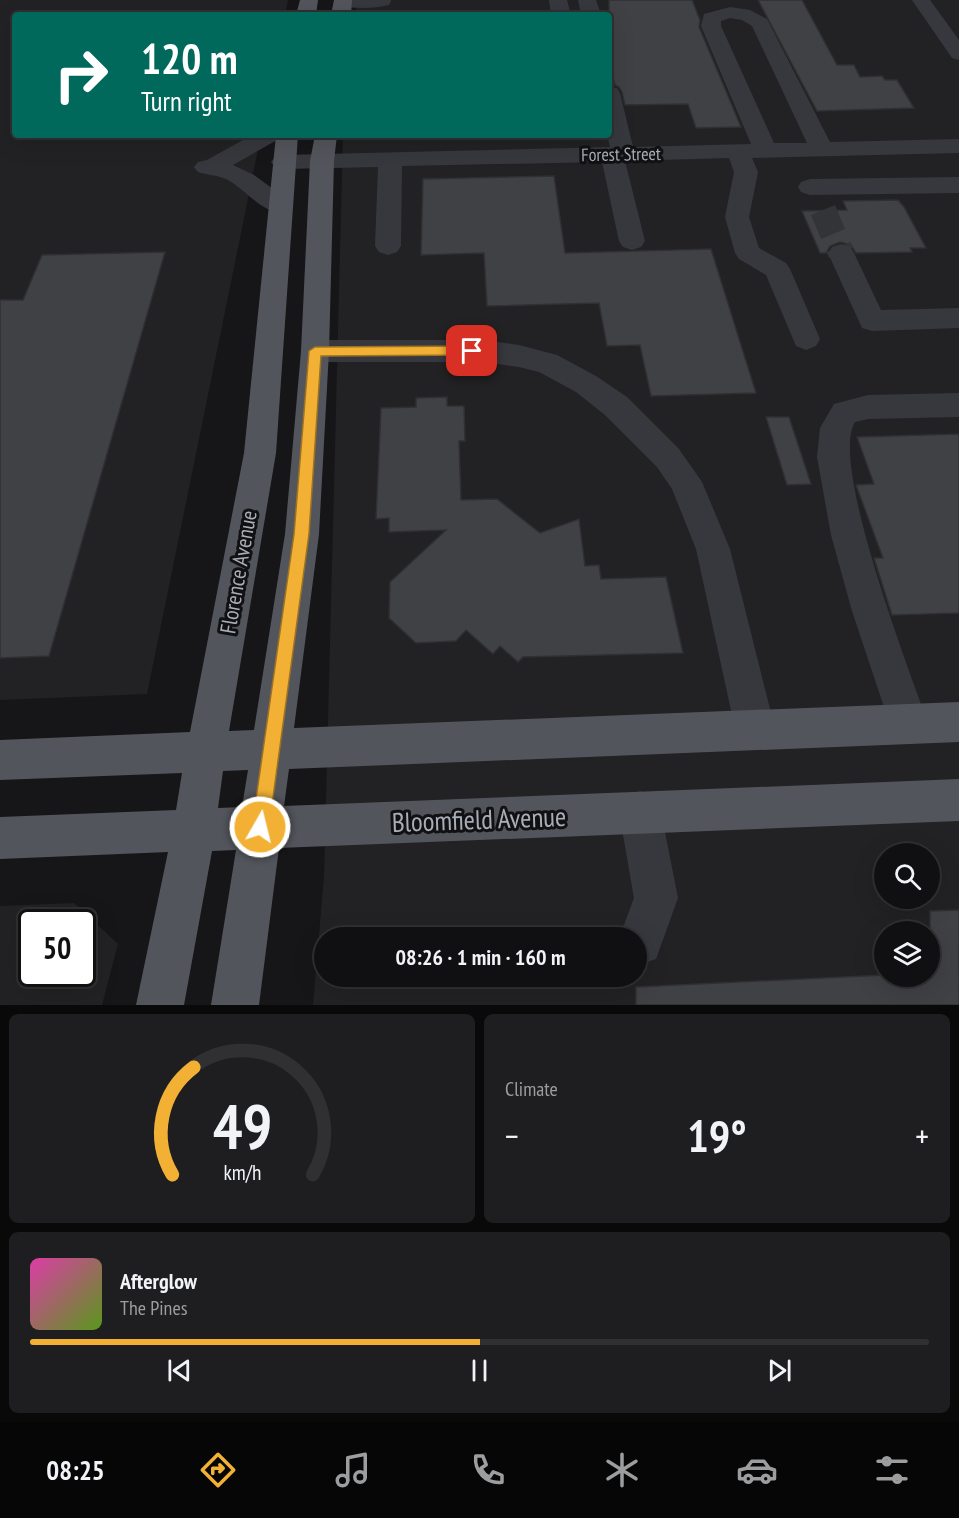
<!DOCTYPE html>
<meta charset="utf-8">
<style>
:root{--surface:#101012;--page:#1e1e20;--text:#f1f3f6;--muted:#9c9d9f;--line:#303032;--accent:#f2b134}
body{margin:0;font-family:"PT Sans Narrow",sans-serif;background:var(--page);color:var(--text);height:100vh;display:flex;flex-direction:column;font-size:22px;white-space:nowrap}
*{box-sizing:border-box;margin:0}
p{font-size:20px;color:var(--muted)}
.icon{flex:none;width:33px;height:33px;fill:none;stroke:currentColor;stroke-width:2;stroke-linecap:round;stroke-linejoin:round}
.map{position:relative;height:1005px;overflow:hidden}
.sheet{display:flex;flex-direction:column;gap:9px;padding:9px;background:#09090a;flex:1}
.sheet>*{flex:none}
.top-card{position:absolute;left:12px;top:12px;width:600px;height:126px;border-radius:6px;box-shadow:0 6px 24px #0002,0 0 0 2px var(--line);background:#00695c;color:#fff;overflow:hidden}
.tools{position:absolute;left:874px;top:843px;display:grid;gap:12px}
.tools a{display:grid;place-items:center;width:66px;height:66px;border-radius:50%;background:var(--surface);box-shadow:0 6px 24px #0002,0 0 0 2px var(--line);font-size:30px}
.speed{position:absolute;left:18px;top:909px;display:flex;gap:12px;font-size:30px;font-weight:700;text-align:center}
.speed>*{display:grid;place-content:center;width:78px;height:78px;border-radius:50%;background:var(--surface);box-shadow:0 6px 24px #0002,0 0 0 2px var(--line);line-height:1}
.speed .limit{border:3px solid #111;border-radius:9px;background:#fff;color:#111}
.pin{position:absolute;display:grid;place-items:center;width:51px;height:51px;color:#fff;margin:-26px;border-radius:12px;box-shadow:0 3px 9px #0006}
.me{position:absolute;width:66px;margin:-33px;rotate:8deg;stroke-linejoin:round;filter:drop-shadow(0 0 4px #0008)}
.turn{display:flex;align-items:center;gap:21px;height:126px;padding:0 30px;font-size:27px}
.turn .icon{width:78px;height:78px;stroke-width:2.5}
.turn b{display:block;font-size:42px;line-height:51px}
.big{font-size:45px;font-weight:700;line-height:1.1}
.sheet .card{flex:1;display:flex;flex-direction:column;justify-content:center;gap:9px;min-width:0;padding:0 21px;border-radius:9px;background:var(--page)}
.sheet .dial{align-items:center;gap:0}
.dial svg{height:156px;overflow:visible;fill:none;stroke:var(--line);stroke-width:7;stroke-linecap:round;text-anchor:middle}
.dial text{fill:var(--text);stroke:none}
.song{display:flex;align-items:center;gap:18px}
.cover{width:72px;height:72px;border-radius:9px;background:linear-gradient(135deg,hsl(320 70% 55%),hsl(90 70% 35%))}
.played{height:6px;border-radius:3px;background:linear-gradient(90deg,var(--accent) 50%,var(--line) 50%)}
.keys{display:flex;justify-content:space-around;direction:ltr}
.heat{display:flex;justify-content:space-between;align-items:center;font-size:33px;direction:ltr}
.sheet .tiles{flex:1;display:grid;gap:9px;grid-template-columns:1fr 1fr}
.card:last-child{grid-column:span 2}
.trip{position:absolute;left:314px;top:927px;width:333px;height:60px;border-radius:30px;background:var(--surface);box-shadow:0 6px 24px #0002,0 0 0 2px var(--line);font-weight:700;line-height:60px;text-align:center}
.tab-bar{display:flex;height:96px;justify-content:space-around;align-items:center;background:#060607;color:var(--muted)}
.tab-bar .icon{width:42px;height:42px}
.tab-bar .active{color:var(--accent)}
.tab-bar b{font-size:27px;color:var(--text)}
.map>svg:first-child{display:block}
.built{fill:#222225;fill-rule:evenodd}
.building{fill:#404145;stroke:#303034;stroke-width:1.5}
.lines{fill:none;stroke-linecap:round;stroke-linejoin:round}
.minor-tunnel{stroke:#333438;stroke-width:26;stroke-dasharray:26 14;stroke-linecap:butt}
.minor{fill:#37383d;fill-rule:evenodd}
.major{fill:#53555c;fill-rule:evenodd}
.route{fill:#f2b134;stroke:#9d7322;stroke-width:1.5}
.labels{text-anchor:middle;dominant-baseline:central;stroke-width:6;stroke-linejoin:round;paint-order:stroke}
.far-street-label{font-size:18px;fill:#a8adb8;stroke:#111113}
.street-label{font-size:22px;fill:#a8adb8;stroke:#111113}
.near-street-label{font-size:27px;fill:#a8adb8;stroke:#111113}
</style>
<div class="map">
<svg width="959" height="1005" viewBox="0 0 959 1005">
<rect width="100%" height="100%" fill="#161618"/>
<g class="built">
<polygon points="0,0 288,0 285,15 15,15 15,135 261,135 147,694 0,700"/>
<path d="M357,0H959V1005H313L324,877L343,135H609V15H356ZM885,854H930V898H885ZM885,932H930V976H885ZM324,938H636V976H324Z"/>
<path d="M74,903L118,944L102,1005H0V906ZM82,922V974H32V922Z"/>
</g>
<g class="building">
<polygon points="609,0 692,0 700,20 699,27 741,127 696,128 688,104 625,105 622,92 619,87 615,85 609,62"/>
<polygon points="758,0 802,0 837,65 854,65 860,77 882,76 885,80 897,80 914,108 817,111"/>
<polygon points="554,176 565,253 711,249 756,393 651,396 640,345 607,346 599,303 487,306 484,253 421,255 423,179"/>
<polygon points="898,200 904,207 926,248 910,248 912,252 856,253 851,245 840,242 830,246 826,253 820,253 802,211 847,210 843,201"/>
<polygon points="165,252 49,656 0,658 0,300 23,300 42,255"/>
<polygon points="447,397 447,406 464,406 465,441 459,441 461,500 497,499 540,533 579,519 585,566 599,565 601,579 666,577 683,653 523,657 518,662 500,646 493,654 466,630 456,641 416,643 389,618 390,582 446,530 389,532 389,518 376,519 381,408 416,407 416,398"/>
<polygon points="766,417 789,417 811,484 787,485"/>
<polygon points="959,434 959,613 892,615 874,558 883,558 856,485 874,484 857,437"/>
<polygon points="959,910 959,1005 636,1005 636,987 885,975 930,976 930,911"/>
</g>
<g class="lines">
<polyline class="minor-tunnel" points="823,210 841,253"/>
<g class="minor">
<path d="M334,0H391V1L389,5C374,9 351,9 336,5Z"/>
<polygon points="549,0 567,0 571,15 551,15"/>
<polygon points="578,0 596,0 601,15 581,15"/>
<polygon points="912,0 930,0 959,40 959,60 952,58"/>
<path d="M730,7L750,10L767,19L830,142L959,139V153L752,158L758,172L749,217L759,248L786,263L790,269L820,339L816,346L806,350L796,346L766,275L739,259L735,253L725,217L734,172L729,158L625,161L645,241L641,247L632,250L623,247L619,241L602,162L402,166L401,246L397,252L388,255L379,252L375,246L378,167L283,169L275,167L271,162L275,157L283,155L610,147L607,135L609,87L617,88L620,93L633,147L751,144L701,26L704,14ZM730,18L742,20L752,26L807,143H774L721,26V21Z"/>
<path d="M252,135H280L277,140L233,165L254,175L288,200L291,206L288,212C265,218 246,189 226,179C217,175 207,175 198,172L194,167L198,162L207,160Z"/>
<polygon points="959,177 959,193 810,195 801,192 798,187 801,182 810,179"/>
<polygon points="841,244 850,247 854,253 881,310 959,308 959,328 872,331 862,328 828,253 832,247"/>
<polygon points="315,340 483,340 519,345 557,355 596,376 627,397 679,449 702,482 730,549 775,729 769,743 755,749 741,743 735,729 696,549 672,489 657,467 605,415 576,392 539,372 519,367 483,362 315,362 305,359 301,351 305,343"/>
<path d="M959,393V417L868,419L855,422C829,463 910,672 928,723L922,737L908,743L894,737L852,611L831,535L817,457L820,428L834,404L868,395Z"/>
<polygon points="640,791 655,797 661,812 678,898 656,959 636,966 636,938 616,938 620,927 624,925 634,898 619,812 625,797"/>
</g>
<g class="major">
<polygon points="300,0 318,0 316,15 296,15"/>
<polygon points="334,0 352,0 351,15 331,15"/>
<path d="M276,135H298L276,453L229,731L254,730L285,534L301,351L310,161L315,135H337L334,161L329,351L319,534L294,728L959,702V742L289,769L284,806L959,779V821L279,848L259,1005H211L236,850L212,851L184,1005H136L168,852L0,859V817L176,810L182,773L0,780V740L190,732L244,453ZM248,770L242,807L218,808L223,771Z"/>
</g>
</g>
<polygon class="route" points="472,346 478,351 472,355 321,356 309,534 269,827 267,833 260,836 254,833 252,827 294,534 309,351 315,347"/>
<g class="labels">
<g class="far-street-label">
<text transform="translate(621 154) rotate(-1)">Forest Street</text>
</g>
<g class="street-label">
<text transform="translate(238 572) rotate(-80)">Florence Avenue</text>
</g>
<g class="near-street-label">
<text transform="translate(479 819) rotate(-2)">Bloomfield Avenue</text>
</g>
</g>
</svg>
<div class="tools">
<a><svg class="icon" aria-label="search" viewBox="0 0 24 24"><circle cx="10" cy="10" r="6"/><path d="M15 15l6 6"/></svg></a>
<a><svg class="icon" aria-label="layers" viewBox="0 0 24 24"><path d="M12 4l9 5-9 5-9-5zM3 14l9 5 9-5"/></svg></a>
</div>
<div class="speed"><div class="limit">50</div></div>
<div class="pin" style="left:472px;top:351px;background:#d93025"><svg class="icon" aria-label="arrive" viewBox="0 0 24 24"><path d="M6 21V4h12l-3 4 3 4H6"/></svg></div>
<svg class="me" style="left:260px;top:827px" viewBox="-20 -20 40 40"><circle r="17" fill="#f2b134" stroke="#fff" stroke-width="3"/><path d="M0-11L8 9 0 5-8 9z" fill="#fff"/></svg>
<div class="trip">08:26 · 1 min · 160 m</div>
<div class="top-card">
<div class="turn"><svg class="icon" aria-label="right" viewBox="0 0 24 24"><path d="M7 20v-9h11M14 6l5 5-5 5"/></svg><div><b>120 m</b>Turn right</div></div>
</div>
</div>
<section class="sheet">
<div class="tiles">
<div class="card dial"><svg viewBox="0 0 100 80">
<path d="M14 69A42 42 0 1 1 86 69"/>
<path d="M14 69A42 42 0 0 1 25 14" stroke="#f2b134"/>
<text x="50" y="56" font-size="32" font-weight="700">49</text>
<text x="50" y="72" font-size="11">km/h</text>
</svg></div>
<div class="card"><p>Climate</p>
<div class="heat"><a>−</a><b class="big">19°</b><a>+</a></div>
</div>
<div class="card">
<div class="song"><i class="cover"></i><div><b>Afterglow</b><p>The Pines</p></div></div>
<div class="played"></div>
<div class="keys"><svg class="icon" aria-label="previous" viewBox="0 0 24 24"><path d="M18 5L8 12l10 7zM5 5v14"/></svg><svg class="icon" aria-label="pause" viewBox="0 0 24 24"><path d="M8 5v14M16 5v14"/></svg><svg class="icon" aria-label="next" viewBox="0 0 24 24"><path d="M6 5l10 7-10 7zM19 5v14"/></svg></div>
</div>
</div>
</section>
<nav class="tab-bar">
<b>08:25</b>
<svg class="icon active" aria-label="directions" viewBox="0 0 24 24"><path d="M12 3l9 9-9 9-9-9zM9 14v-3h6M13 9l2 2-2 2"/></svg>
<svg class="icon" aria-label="music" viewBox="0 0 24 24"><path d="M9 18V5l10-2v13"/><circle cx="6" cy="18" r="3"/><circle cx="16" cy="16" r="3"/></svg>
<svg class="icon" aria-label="phone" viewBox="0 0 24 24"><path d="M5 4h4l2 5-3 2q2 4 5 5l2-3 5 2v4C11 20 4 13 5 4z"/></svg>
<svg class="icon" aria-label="climate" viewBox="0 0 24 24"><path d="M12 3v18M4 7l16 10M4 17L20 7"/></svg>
<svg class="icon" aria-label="car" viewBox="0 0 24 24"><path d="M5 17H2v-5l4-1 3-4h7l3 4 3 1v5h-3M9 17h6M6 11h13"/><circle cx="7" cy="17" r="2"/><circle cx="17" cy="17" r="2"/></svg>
<svg class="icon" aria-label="filters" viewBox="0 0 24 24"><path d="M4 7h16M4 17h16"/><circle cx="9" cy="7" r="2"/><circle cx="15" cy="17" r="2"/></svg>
</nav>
